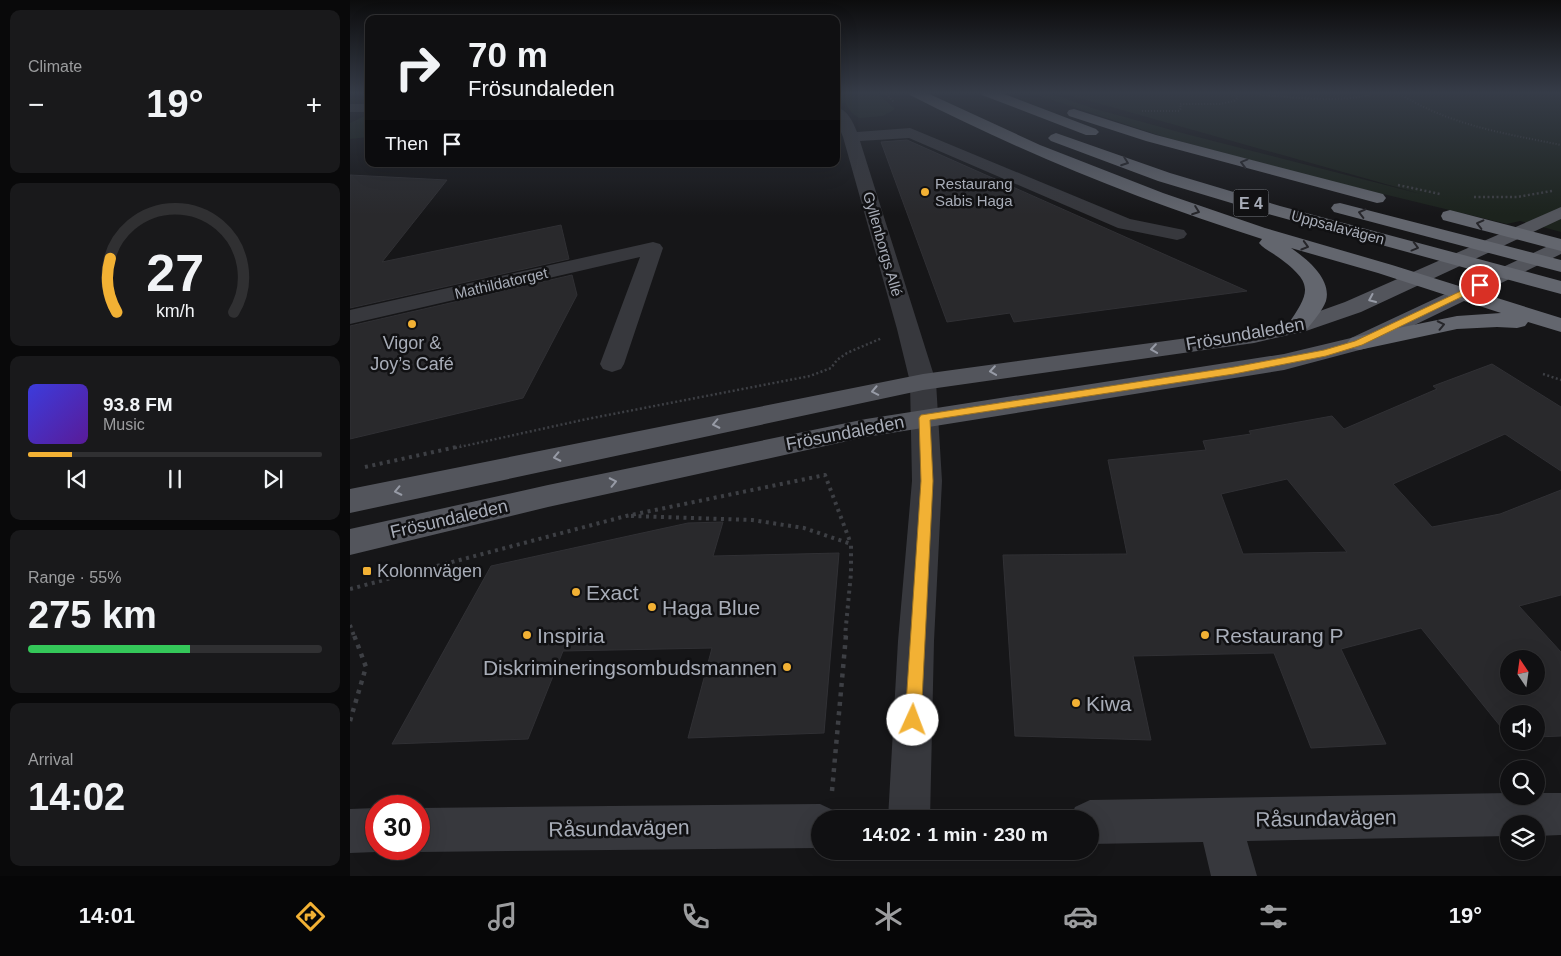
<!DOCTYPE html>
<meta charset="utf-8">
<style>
:root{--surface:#101012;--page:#19191b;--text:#f1f3f6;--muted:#9c9d9f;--line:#303032;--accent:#f2b134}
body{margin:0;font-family:Helvetica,sans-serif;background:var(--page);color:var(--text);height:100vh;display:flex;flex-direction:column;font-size:19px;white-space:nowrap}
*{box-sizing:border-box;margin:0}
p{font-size:16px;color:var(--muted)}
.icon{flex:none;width:28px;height:28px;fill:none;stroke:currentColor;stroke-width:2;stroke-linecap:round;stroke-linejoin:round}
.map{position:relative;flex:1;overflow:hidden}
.panel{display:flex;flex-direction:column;gap:10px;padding:10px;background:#09090a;width:350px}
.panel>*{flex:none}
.top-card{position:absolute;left:15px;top:15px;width:475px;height:152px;border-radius:10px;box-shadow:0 5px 20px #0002,0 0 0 1px var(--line);background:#101012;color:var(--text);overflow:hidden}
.needle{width:32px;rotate:347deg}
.controls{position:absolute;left:1150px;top:650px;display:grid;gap:10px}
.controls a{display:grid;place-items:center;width:45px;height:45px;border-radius:50%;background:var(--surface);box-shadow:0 5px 20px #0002,0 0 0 1px var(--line);font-size:25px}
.speed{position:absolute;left:15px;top:795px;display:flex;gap:10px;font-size:25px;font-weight:700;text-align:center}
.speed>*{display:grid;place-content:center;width:65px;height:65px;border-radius:50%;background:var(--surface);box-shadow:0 5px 20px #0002,0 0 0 1px var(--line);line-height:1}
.speed .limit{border:8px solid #d22;background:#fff;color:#111}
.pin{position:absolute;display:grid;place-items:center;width:42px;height:42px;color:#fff;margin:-21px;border:2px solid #fff;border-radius:50%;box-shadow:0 1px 5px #0007}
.me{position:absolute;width:55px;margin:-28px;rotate:2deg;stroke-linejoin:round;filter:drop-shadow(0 0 4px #0008)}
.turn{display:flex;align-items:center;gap:18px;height:105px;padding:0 20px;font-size:22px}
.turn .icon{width:65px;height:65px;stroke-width:2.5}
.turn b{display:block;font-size:35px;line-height:42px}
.then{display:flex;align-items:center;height:48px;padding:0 20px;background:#0003;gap:10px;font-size:19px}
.big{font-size:38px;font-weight:600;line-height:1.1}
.panel .tile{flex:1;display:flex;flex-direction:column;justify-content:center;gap:8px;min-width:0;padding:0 18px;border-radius:10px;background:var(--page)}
.panel .dial{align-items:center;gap:0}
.dial svg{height:130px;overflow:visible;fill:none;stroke:var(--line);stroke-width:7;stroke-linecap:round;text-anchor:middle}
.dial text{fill:var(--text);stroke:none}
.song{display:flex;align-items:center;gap:15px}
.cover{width:60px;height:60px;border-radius:8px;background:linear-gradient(135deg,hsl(240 70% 55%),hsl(270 70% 35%))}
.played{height:5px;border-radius:2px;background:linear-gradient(90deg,var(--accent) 15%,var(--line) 15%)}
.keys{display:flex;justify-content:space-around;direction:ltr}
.heat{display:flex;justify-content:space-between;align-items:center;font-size:28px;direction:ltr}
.charge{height:8px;border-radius:4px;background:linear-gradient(90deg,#34c759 55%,var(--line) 0)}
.trip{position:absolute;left:461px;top:810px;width:288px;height:50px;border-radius:25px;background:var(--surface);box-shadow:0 5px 20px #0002,0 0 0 1px var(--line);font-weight:600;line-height:50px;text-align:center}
.tabs{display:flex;height:80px;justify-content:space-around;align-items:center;background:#060607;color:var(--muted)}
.tabs .icon{width:35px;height:35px}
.tabs .selected{color:var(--accent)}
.tabs b{font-size:22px;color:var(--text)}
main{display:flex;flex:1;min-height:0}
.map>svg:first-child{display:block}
.green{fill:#1c231d}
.building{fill:#29292c;stroke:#303034;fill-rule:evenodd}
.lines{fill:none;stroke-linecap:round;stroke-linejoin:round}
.path-far3{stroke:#3d3f44;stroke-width:2;stroke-dasharray:1 2;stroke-linecap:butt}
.path-far2{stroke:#3d3f44;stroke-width:2.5;stroke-dasharray:2 2.5;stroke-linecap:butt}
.path-far1{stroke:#3d3f44;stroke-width:4;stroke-dasharray:3 4.5;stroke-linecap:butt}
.path{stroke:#3d3f44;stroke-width:4.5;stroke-dasharray:4 5.5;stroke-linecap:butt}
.minor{fill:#37383d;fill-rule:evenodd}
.major{fill:#53555c;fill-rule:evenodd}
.highway{fill:#63666e;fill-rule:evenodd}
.oneway{stroke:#26262a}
.oneway2{stroke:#979ba6}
.route{fill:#f2b134;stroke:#9d7322}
.poi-dot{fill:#f2b134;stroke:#111113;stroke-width:2}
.labels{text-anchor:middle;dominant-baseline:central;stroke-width:5;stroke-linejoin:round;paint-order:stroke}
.far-poi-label{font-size:15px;fill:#a8adb8;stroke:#111113;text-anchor:start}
.far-street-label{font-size:15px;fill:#a8adb8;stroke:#111113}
.shield{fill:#111113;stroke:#7b7e86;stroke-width:1}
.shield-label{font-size:16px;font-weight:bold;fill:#a8adb8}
.street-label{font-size:18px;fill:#a8adb8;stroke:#111113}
.poi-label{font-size:18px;fill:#a8adb8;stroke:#111113}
.near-poi-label{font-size:21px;fill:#a8adb8;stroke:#111113;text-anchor:start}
.near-street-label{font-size:21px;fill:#a8adb8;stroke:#111113}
</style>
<main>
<section class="panel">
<div class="tile"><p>Climate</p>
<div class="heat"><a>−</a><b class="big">19°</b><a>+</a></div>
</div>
<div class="tile dial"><svg viewBox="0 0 100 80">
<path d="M14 69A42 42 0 1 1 86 69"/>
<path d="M14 69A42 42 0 0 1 10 36" stroke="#f2b134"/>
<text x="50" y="56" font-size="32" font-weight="700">27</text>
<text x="50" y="72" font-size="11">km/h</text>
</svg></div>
<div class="tile">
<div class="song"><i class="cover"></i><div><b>93.8 FM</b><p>Music</p></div></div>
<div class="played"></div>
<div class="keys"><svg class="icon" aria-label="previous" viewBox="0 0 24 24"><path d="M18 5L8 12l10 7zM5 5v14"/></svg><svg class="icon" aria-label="pause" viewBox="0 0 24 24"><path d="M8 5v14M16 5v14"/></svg><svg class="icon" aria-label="next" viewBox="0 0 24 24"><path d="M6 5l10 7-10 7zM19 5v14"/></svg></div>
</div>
<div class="tile"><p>Range · 55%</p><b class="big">275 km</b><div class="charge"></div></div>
<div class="tile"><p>Arrival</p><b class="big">14:02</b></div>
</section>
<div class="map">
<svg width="1211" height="876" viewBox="0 0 1211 876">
<rect width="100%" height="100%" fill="#161618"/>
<g class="green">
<polygon points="486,92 526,92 545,109 533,116 509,118 502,113 495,103 486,104"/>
<polygon points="678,92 696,92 742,108 836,134 1071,194 708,92 1211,92 1211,232 1170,221 1157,224 959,176 814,137"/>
<polygon points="19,114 19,137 0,139 0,123"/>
</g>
<g class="building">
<polygon points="557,140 897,291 664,322 660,313 597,322 531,142"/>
<polygon points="0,175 97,180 32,262 211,225 219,259 0,308"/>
<polygon points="222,275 227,295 173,398 0,439 0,326"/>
<path d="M1142,364L1211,407V471L1155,434L1043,484L1082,527L1150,514L1211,490V595L1169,606L1211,652V736L1186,737V714H1159V737L1071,628L991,649L1036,744L961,748L924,653L783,656L801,740L665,736L653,555L777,554L758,460L856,450L853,441L901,434L899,431L982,416L994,429L1087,389L1083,386ZM937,479L997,552L893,554L871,494ZM1159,659H1186V686H1159Z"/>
<polygon points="373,522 363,556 489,553 474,733 338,738 362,648 213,651 178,739 42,744 141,566 338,523"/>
</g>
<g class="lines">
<g class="path-far3">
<polyline points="534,92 544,102"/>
<path d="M883,92C920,95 996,106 1028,92"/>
<path d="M1047,92C1098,125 1153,133 1211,145"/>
<polyline points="1209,92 1211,93"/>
<polyline points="792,111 829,111 831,108 830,104 870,104 884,101 888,97 884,94 886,93"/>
</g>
<g class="path-far2">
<polyline points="1048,185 1090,194"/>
<polyline points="1124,197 1167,197 1202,191"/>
<polyline points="1193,374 1211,380"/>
<polyline points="105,448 237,419 460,376 481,368 487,360 497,353 532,338"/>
</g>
<g class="path-far1">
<polyline points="15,467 111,446"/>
<polyline points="281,516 402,520 454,528 501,544 501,573 495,636"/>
<polyline points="0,589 276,516 475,475 501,544"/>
<polyline points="0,625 4,636"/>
</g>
<g class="path">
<polyline points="0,721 16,667 4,635"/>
<polyline points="482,791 496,635"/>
</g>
<g class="minor">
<rect x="0" y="104" width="19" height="8"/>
<path d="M486,107C498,110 503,122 507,132L560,128L565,130L780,219L834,230L837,234L834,238L827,240L768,228L559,138L510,141L586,382L592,481L584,641L580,819H538L548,641L562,481L560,382L547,329L493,137L486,119Z"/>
<polygon points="303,242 310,244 313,248 274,364 271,369 262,372 253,369 250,364 290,257 0,324 0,310"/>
<polygon points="1159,793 1159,796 1186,796 1186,793 1211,793 1211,835 1186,836 1186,824 1159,824 1159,836 897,841 907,876 861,876 853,842 740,844 740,819 720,819 725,807 740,800"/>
<polygon points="470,804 485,811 489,819 470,819 470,848 69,852 62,849 69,849 69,808"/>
<polygon points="26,808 26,849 33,849 26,852 0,853 0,809"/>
</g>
<g class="major">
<polygon points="1211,207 1211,219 1011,312 956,331 904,343 573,390 0,513 0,489 573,374 904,329 942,321 995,302"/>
<polygon points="1211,240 1211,254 1017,348 934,370 516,437 198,507 0,555 0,529 198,485 516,419 934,354 1001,338"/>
</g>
<g class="highway">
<path d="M558,92H575L690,145L813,193L915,228L1042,265L1211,318V332L1178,322L1175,326L1167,328L1147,327L1107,329L1009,350L1001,348L997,343L1001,338L1009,336L1107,316L1151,313L1028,273L941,248C957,259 982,279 976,301C972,312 962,322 956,331L948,333L940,331L937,326C960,292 965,284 928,257C921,252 914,249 909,243L912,239C791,201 673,153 560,95Z"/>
<polygon points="630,92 649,92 746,129 749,132 746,135 736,135 632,95"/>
<polygon points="724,109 806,135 1033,194 1036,198 1033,202 1027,203 796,141 719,116 717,113 719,110"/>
<polygon points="706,133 820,173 930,206 1211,281 1211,294 918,214 808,181 701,141 698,138 701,135"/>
<polygon points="990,203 1211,260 1211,272 984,212 981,208 984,204"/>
<polygon points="1100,210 1211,239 1211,251 1093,220 1091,216 1093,212"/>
</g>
</g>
<defs><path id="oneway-chevron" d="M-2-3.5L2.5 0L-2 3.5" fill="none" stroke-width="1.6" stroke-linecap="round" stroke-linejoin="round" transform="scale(1.25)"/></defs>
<g class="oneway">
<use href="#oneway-chevron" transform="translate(775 162) rotate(20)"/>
<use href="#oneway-chevron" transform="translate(894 163) rotate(-165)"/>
<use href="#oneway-chevron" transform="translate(846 211) rotate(20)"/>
<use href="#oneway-chevron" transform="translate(1012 213) rotate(-166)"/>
<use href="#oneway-chevron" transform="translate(1130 224) rotate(-166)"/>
<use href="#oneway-chevron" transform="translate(955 246) rotate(16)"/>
<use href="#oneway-chevron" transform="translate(1065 247) rotate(15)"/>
<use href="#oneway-chevron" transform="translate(1091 325) rotate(-12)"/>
</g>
<g class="oneway2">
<use href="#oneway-chevron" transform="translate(1022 299) rotate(156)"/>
<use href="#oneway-chevron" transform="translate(804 349) rotate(172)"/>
<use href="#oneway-chevron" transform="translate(643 371) rotate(172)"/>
<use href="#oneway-chevron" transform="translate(525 391) rotate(169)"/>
<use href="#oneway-chevron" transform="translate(366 424) rotate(168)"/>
<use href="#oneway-chevron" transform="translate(207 457) rotate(168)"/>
<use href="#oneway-chevron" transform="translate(263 482) rotate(-12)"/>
<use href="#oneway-chevron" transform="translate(48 491) rotate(168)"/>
</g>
<linearGradient id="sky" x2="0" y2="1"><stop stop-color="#0c0c0d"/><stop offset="0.43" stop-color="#363c48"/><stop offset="1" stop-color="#363c48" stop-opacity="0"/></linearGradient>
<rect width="1211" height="215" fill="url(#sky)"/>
<polygon class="route" points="1130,282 1134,283 1134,286 1012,345 976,356 884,374 580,420 583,481 571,720 569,726 563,728 557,726 555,720 571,481 569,418 571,415 884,367 974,350 1005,341"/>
<g class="poi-dot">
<circle cx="575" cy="192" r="5"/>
<circle cx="62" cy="324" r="5"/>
<rect x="12" y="566" width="10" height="10" rx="2.5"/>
<circle cx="226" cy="592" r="5"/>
<circle cx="302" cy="607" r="5"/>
<circle cx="177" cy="635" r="5"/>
<circle cx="855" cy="635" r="5"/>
<circle cx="437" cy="667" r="5"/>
<circle cx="726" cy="703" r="5"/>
</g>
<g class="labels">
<g class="far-poi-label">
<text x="585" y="183">Restaurang<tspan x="585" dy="17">Sabis Haga</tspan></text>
</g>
<g class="far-street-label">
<text transform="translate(988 227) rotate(15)">Uppsalavägen</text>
<text transform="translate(533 244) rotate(74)">Gyllenborgs Allé</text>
<text transform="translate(151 283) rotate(-13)">Mathildatorget</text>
</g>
<rect class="shield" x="883.5" y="189.5" width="35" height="27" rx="4"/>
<g class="shield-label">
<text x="901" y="203">E 4</text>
</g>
<g class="street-label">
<text transform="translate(895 334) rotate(-10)">Frösundaleden</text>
<text transform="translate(495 433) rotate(-11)">Frösundaleden</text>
<text transform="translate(99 519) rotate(-13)">Frösundaleden</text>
</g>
<g class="poi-label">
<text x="62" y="343">Vigor &amp;<tspan x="62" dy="21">Joy’s Café</tspan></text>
<text x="27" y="571" text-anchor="start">Kolonnvägen</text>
</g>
<g class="near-poi-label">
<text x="236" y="592">Exact</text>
<text x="312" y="607">Haga Blue</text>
<text x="187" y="635">Inspiria</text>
<text x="865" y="635">Restaurang P</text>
<text x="427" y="667" text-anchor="end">Diskrimineringsombudsmannen</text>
<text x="736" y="703">Kiwa</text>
</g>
<g class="near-street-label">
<text transform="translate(976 818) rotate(-1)">Råsundavägen</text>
<text transform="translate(269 828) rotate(-1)">Råsundavägen</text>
</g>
</g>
</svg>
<div class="controls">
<a><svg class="needle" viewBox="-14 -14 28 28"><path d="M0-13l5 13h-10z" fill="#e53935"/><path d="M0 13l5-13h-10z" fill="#9c9d9f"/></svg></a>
<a><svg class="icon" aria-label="sound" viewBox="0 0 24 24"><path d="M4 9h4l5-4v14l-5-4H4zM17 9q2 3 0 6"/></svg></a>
<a><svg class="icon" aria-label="search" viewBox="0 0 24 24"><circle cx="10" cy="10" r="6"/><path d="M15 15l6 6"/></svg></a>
<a><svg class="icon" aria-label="layers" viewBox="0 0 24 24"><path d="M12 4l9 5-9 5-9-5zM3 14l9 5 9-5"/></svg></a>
</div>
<div class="speed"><div class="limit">30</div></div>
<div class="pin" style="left:1130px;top:285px;background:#d93025"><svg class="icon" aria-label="arrive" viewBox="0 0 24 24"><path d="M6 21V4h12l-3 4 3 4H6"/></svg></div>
<svg class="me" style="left:563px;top:720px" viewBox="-20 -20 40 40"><circle r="19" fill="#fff"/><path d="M0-13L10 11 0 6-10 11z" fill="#f2b134"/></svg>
<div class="trip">14:02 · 1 min · 230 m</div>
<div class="top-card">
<div class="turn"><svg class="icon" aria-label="right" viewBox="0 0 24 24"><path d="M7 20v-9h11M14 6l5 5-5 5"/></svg><div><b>70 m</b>Frösundaleden</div></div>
<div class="then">Then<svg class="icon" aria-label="arrive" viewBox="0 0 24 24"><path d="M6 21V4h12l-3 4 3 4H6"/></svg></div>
</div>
</div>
</main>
<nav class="tabs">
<b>14:01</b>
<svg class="icon selected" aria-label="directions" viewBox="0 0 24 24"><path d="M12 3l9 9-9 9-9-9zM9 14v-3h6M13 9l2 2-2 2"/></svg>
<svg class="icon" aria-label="music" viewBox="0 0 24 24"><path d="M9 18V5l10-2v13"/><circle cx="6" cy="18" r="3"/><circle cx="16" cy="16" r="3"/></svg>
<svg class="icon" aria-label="phone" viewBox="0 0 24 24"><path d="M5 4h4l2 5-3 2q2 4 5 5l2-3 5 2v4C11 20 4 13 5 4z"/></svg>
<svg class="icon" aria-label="climate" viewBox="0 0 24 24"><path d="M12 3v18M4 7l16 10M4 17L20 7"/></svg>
<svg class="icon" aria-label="car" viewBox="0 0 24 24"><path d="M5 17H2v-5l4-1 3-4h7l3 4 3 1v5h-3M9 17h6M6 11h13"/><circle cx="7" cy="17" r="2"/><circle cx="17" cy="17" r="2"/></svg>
<svg class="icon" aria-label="filters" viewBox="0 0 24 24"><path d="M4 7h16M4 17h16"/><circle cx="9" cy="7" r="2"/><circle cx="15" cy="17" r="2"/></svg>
<b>19°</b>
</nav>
